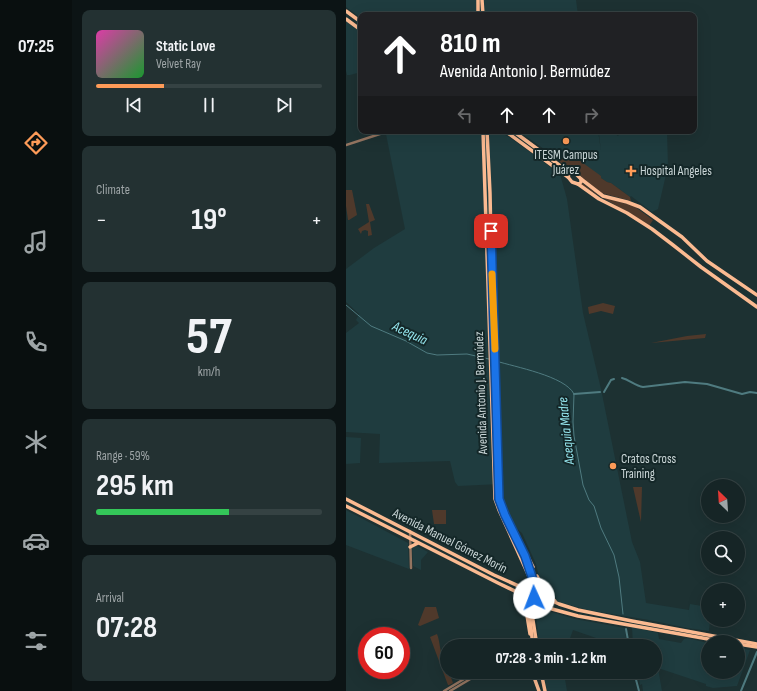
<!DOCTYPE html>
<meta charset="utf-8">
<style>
:root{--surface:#162526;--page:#233132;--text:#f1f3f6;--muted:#9ea5a7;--line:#354243;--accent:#fe9b58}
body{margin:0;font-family:"Sofia Sans Condensed",sans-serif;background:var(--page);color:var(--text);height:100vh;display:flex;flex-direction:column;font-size:15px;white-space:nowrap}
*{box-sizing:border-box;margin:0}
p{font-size:13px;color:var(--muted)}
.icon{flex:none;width:22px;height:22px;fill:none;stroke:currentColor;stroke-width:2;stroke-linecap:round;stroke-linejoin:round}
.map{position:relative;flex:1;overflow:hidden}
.side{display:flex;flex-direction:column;gap:10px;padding:10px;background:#0c1415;width:274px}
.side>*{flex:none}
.guide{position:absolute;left:12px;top:12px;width:339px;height:122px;border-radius:8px;box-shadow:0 4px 16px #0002,0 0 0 1px var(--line);background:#202124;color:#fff;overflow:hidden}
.needle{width:26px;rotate:335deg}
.controls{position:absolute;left:355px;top:479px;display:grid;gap:8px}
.controls a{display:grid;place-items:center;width:44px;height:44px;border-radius:50%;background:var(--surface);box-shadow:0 4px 16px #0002,0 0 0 1px var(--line);font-size:20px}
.speed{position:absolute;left:12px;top:627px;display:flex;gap:8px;font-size:20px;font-weight:700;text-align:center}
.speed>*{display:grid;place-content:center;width:52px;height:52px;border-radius:50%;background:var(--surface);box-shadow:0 4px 16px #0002,0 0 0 1px var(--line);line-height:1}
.speed .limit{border:6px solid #d22;background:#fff;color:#111}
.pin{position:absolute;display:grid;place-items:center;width:34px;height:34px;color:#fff;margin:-17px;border-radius:8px;box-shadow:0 2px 6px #0006}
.me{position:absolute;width:44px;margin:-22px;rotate:358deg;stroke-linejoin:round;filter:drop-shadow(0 0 3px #0008)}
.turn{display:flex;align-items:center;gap:14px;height:84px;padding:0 16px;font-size:18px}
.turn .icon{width:52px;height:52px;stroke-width:2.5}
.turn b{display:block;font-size:28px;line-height:34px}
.lanes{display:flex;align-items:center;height:38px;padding:0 16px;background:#0003;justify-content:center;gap:20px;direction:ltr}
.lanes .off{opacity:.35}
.big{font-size:30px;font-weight:700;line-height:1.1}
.side .widget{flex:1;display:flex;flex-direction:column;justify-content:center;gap:6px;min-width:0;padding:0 14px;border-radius:8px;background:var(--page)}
.side .dial{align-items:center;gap:0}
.dial b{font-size:52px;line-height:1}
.song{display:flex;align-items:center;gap:12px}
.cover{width:48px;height:48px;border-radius:6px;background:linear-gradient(135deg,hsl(320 70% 55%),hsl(130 70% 35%))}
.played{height:4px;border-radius:2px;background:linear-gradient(90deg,var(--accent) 30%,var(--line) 30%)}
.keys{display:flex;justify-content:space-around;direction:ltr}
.heat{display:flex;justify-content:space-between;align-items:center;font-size:22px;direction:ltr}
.charge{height:6px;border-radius:3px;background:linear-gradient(90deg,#34c759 59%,var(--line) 0)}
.trip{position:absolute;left:94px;top:639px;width:222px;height:40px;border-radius:20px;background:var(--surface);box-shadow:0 4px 16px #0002,0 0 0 1px var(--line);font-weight:700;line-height:40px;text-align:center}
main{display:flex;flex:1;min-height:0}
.dock{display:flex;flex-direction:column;width:72px;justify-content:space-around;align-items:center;background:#090f0f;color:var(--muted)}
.dock .icon{width:28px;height:28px}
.dock .active{color:var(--accent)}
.dock b{font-size:18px;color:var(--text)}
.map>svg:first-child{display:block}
.built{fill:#1f3c3f}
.green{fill:#4f392b}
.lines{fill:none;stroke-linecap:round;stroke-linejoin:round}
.stream{stroke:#4f7b80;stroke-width:1}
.canal{stroke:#4f7b80;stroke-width:2}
.minor{stroke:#937460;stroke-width:2.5}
.major{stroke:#fbba91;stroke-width:3.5}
.route-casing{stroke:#114b97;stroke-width:10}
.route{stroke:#1a73e8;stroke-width:7}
.slow{stroke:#f59e0b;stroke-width:7}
.poi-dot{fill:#fe9b58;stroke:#142728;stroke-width:1.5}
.labels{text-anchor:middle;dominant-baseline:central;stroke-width:4;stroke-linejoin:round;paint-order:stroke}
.poi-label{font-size:13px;fill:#cad6d7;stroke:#142728;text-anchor:start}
.street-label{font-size:13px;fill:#cad6d7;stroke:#142728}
.water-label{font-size:14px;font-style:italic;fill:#96e7ef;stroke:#142728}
</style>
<main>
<nav class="dock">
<b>07:25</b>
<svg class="icon active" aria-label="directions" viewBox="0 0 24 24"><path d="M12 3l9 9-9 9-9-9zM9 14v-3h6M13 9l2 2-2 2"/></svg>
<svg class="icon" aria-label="music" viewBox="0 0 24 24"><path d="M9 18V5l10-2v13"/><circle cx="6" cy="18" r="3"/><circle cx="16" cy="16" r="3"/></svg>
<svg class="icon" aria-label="phone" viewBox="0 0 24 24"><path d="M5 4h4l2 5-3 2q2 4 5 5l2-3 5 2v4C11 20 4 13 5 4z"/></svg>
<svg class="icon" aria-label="climate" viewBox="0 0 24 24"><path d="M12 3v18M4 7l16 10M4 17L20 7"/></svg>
<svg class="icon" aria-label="car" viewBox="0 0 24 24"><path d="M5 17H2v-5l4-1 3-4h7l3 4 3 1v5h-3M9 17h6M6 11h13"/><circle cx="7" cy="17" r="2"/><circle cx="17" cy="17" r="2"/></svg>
<svg class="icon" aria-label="filters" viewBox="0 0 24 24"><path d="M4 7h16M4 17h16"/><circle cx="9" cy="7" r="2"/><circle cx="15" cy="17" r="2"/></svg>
</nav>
<section class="side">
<div class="widget">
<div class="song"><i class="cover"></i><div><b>Static Love</b><p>Velvet Ray</p></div></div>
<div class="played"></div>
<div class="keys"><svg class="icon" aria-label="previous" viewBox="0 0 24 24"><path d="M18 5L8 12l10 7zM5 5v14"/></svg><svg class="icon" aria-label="pause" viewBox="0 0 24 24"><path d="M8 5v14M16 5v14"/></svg><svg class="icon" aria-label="next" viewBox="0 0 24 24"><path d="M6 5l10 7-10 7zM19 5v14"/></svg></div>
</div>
<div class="widget"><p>Climate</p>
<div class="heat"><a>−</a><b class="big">19°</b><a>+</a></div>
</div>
<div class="widget dial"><b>57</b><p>km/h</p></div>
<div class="widget"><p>Range · 59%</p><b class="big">295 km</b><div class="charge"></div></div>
<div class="widget"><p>Arrival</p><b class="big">07:28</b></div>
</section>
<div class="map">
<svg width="411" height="691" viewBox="0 0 411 691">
<rect width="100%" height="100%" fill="#1d3132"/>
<g class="built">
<polygon points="0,0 230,0 232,15 15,15 15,18 0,7"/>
<polygon points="0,21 15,32 15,72 4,75 1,75 0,71"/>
<polygon points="46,131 152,131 166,139 214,174 221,199 237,313 255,389 286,542 294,562 300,603 343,610 344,604 362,607 362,620 364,620 363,631 341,628 303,620 242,610 213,602 200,592 194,581 190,564 176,533 170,528 156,501 155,484 112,486 109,482 104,461 33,463 34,434 0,432 0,333 13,323 10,320 13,314 0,302 0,269 28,248 59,229 40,134"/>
<polygon points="172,131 252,131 255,151 253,134 256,131 265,131 272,136 276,131 321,131 322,166 312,209 306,212 285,196 284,197 265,183 261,182 255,178 255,176 214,157 214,160"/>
<polygon points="0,437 15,438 14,463 0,464"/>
<polygon points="0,510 62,543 63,569 0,545"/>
<polygon points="69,545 82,552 75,560 75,570 67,566 66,547"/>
<polygon points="192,608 229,619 279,628 281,646 255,646 250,644 250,638 227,630 222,644 211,641 210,646 193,646 190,614 189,613"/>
<polygon points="286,627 312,633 313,639 335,643 338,639 341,638 362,643 362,672 392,672 392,648 404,650 391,686 367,688 360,686 360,684 312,668 316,691 297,691 296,684 294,685 292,672 309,672 309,646 287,646"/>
<polygon points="198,676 219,679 221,691 201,691"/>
</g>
<g class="green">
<polygon points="226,155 255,176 255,178 261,182 265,183 284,197 285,201 255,193 237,179 232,172 223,169 214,162 214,157"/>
<path d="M236,183L254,196L288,206L307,220L303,226C281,210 257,199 234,184Z"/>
<polygon points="0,190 6,190 11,215 3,220 2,220 0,206"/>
<polygon points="20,204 23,204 29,220 24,222 26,235 22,236 22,231 19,230 16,231 15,234 12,229 23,222"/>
<polygon points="257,303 269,306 267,314 255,311 243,314 242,307"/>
<polygon points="360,334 359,338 305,343 341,336"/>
<polygon points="287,487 296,487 295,522"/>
<polygon points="86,510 100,510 100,524 88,524"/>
<polygon points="79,607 90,607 93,618 74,626 72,625"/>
<path d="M91,634C93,639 93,642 94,647C95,656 101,663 101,672H103L107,683L103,685H102L84,637Z"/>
</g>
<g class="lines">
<g class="stream">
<polyline points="0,305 25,326 60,341 81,353 91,355 121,354 143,359"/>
<path d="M150,361C169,367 219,376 228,394L227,422L228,436L237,485L243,500L248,506L255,528L268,555L273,577L277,614"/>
</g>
<g class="canal">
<path d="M276,378C284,380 289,386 297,387L339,382L361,384L396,394L404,392L411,393"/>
<polyline points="258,392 265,380 268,379"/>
<polyline points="228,394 254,392"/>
<polyline points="280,629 283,646"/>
<polyline points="288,672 293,691"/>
<polyline points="395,691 411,652"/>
</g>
<g class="minor">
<polyline points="0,145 43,131"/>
<polyline points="64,531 65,568"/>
<polyline points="98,691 123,676 140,672"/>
<polyline points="104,691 126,678 166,672"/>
</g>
<g class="major">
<polyline points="132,0 132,15"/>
<polyline points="136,0 137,15"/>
<polyline points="0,11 15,22"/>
<polyline points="0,19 15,30"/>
<polyline points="137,131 149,499 153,510 186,583 186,593 183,610 187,646"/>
<polyline points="141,131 144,193 146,290 153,499 161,520 178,554 188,583 189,590 186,614 191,646"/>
<polyline points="159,131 222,177"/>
<polyline points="167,131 224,173"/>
<polygon points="224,173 229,173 235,179 235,182 232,184 226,182 222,177"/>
<polyline points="235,179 257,196 281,202 294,207 336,237 361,261 411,295"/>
<polyline points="232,184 253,199 281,213 306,229 327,245 355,267 411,307"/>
<polyline points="0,499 148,575 213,604 232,610 286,621 411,644"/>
<polyline points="0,506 152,583 206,609 232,616 379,642"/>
<polyline points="166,534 175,552"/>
<polyline points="64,547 72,543"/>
<polyline points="179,551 187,567"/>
<polyline points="184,566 190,579 193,603"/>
<polyline points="191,576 199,592 209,601"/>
<polyline points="175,587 181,586 185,580"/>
<polyline points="174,596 179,603 184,634"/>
<polyline points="187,611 191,607 198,606"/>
<polyline points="392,644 411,647"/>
<polyline points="189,672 189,680 193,691"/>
<polyline points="195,672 199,691"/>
</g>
</g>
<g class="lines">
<g class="route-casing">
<polyline id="route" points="145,231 153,499 159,515 179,556 188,583 188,598"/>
</g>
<use href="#route" class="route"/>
<polyline class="slow" points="146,274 149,349"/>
</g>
<g class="poi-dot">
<circle cx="220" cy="141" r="4"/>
<path d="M283 165h4v4h4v4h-4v4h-4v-4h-4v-4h4z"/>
<circle cx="267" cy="466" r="4"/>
</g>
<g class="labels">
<g class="poi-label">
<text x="220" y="155" text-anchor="middle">ITESM Campus<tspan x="220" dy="15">Juárez</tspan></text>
<text x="294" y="171">Hospital Angeles</text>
<text x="275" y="459">Cratos Cross<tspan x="275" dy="15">Training</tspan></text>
</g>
<g class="street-label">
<text transform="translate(135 393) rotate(-92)">Avenida Antonio J. Bermúdez</text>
<text transform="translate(104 541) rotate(27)">Avenida Manuel Gómez Morín</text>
</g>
<g class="water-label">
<text transform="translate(64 333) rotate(25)">Acequia</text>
<text transform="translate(220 431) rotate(-96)">Acequia Madre</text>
</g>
</g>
</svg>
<div class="controls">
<a><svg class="needle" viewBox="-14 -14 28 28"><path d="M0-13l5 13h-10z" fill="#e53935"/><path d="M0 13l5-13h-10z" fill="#9ea5a7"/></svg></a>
<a><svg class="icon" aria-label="search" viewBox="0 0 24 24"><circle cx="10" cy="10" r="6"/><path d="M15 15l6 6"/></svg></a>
<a>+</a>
<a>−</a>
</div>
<div class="speed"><div class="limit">60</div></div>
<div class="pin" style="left:145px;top:231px;background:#d93025"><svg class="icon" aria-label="arrive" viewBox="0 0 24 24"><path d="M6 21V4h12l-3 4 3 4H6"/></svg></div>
<svg class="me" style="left:188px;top:598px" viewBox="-20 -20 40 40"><circle r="19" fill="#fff"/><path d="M0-13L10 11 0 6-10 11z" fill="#1a73e8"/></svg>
<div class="trip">07:28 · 3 min · 1.2 km</div>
<div class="guide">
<div class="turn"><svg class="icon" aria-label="ahead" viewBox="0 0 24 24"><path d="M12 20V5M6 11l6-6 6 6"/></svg><div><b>810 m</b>Avenida Antonio J. Bermúdez</div></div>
<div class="lanes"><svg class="icon off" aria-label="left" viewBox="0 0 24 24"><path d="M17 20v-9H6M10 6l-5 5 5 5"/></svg><svg class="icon" aria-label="ahead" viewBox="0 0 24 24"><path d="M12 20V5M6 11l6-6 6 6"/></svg><svg class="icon" aria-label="ahead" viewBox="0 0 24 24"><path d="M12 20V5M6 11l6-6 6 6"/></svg><svg class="icon off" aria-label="right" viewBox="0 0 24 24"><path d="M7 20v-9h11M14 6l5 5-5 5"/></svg></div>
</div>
</div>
</main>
